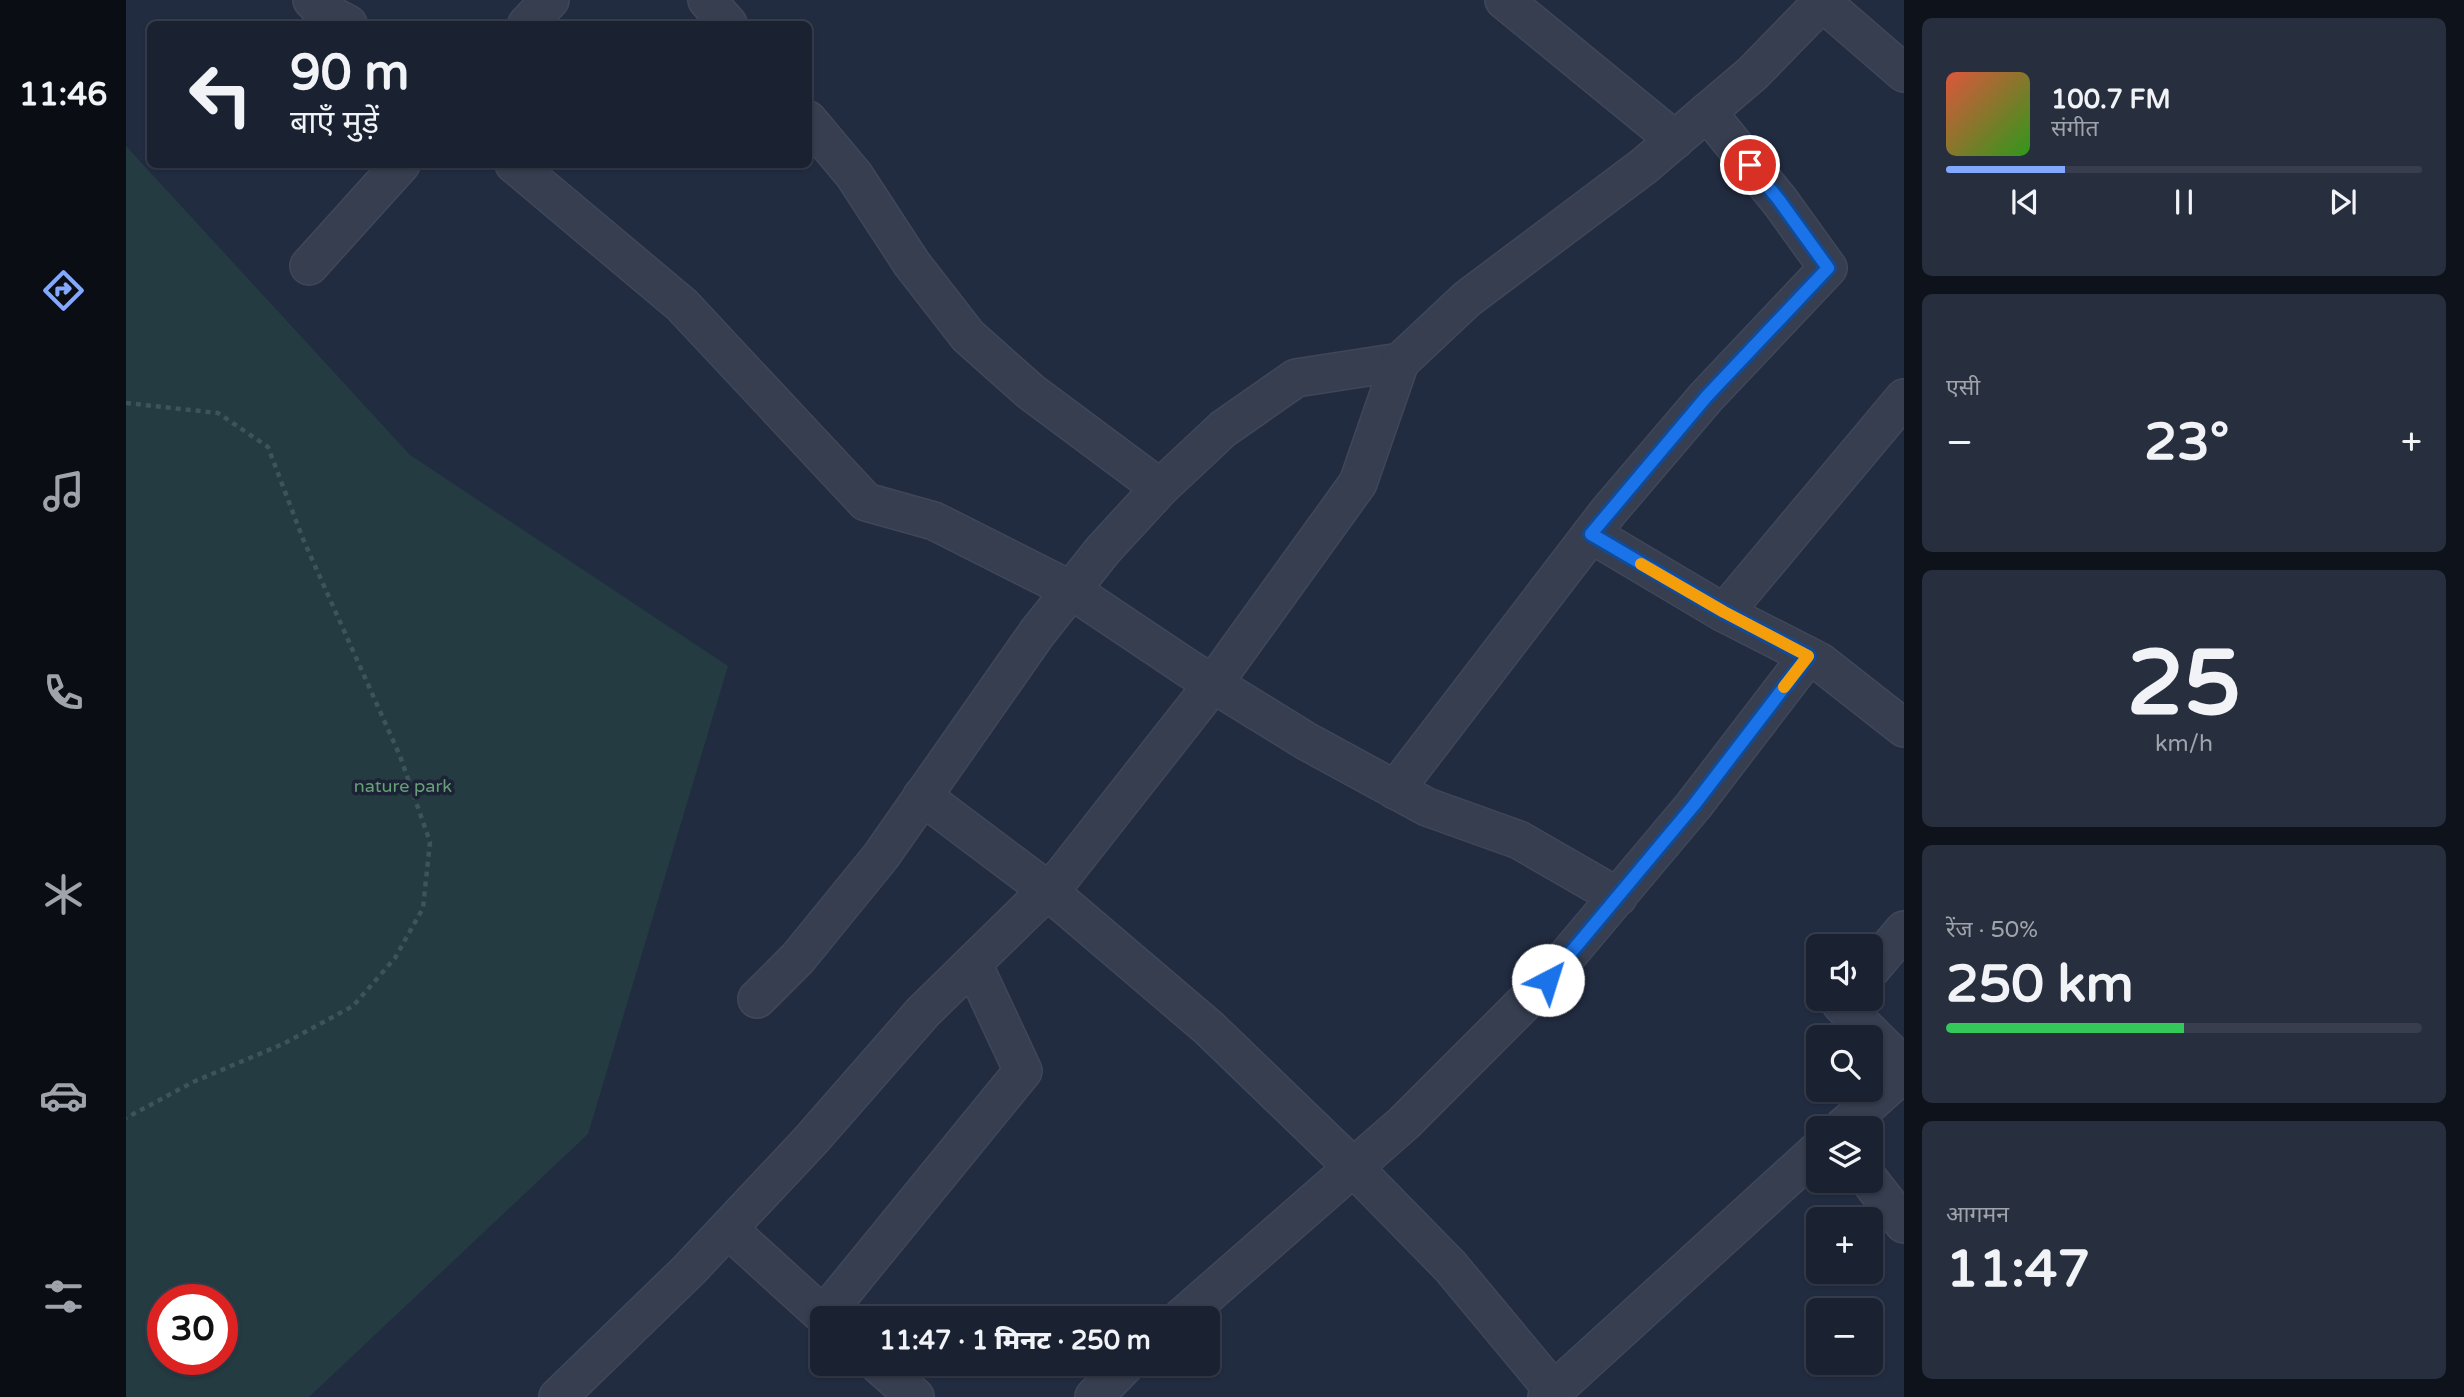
<!DOCTYPE html>
<html lang="hi">
<meta charset="utf-8">
<style>
:root{--surface:#1a2131;--page:#272e3d;--text:#f1f3f6;--muted:#9fa3ab;--line:#383e4d;--accent:#83a8ff}
body{margin:0;font-family:"Varela Round","Noto Sans Devanagari",sans-serif;background:var(--page);color:var(--text);height:100vh;display:flex;flex-direction:column;font-size:26px;white-space:nowrap}
*{box-sizing:border-box;margin:0}
p{font-size:23px;color:var(--muted)}
.icon{flex:none;width:38px;height:38px;fill:none;stroke:currentColor;stroke-width:2;stroke-linecap:round;stroke-linejoin:round}
.map{position:relative;flex:1;overflow:hidden}
.panel{display:flex;flex-direction:column;gap:18px;padding:18px;background:#0e121b;width:560px}
.panel>*{flex:none}
.banner{position:absolute;left:21px;top:21px;width:665px;height:147px;border-radius:10px;box-shadow:0 2px 5px #0004,0 0 0 2px var(--line);background:#1a2131;color:var(--text);overflow:hidden}
.fabs{position:absolute;left:1680px;top:934px;display:grid;gap:14px}
.fabs a{display:grid;place-items:center;width:77px;height:77px;border-radius:10px;background:var(--surface);box-shadow:0 2px 5px #0004,0 0 0 2px var(--line);font-size:35px}
.speed{position:absolute;left:21px;top:1284px;display:flex;gap:14px;font-size:35px;font-weight:700;text-align:center}
.speed>*{display:grid;place-content:center;width:91px;height:91px;border-radius:50%;background:var(--surface);box-shadow:0 2px 5px #0004,0 0 0 2px var(--line);line-height:1}
.speed .limit{border:10px solid #d22;background:#fff;color:#111}
.pin{position:absolute;display:grid;place-items:center;width:60px;height:60px;color:#fff;margin:-30px;border:4px solid #fff;border-radius:50%;box-shadow:0 2px 7px #0007}
.me{position:absolute;width:77px;margin:-38px;rotate:40deg;stroke-linejoin:round;filter:drop-shadow(0 0 5px #0008)}
.turn{display:flex;align-items:center;gap:24px;height:147px;padding:0 28px;font-size:32px}
.turn .icon{width:91px;height:91px;stroke-width:2.5}
.turn b{display:block;font-size:49px;line-height:60px}
.big{font-size:52px;font-weight:800;line-height:1.1}
.panel .card{flex:1;display:flex;flex-direction:column;justify-content:center;gap:10px;min-width:0;padding:0 24px;border-radius:10px;background:var(--page)}
.panel .dial{align-items:center;gap:0}
.dial b{font-size:91px;line-height:1}
.song{display:flex;align-items:center;gap:21px}
.cover{width:84px;height:84px;border-radius:10px;background:linear-gradient(135deg,hsl(10 70% 55%),hsl(110 70% 35%))}
.played{height:7px;border-radius:4px;background:linear-gradient(90deg,var(--accent) 25%,var(--line) 25%)}
.keys{display:flex;justify-content:space-around;direction:ltr}
.heat{display:flex;justify-content:space-between;align-items:center;font-size:38px;direction:ltr}
.charge{height:10px;border-radius:5px;background:linear-gradient(90deg,#34c759 50%,var(--line) 0)}
.trip{position:absolute;left:684px;top:1306px;width:410px;height:70px;border-radius:10px;background:var(--surface);box-shadow:0 2px 5px #0004,0 0 0 2px var(--line);font-weight:800;line-height:70px;text-align:center}
main{display:flex;flex:1;min-height:0}
.tab-bar{display:flex;flex-direction:column;width:126px;justify-content:space-around;align-items:center;background:#0a0d14;color:var(--muted)}
.tab-bar .icon{width:49px;height:49px}
.tab-bar .current{color:var(--accent)}
.tab-bar b{font-size:32px;color:var(--text)}
.map>svg:first-child{display:block}
.green{fill:#243b42;fill-rule:evenodd}
.lines{fill:none;stroke-linecap:round;stroke-linejoin:round}
.minor-casing{stroke:#3f4759;stroke-width:40}
.path{stroke:#3d5559;stroke-width:4.5;stroke-dasharray:5 5;stroke-linecap:butt}
.minor{stroke:#363e50;stroke-width:37}
.route-casing{stroke:#114b97;stroke-width:18}
.route{stroke:#1a73e8;stroke-width:12}
.slow{stroke:#f59e0b;stroke-width:12}
.labels{text-anchor:middle;dominant-baseline:central;stroke-width:7;stroke-linejoin:round;paint-order:stroke}
.park-label{font-size:18px;fill:#679f78;stroke:#1b2335}
</style>
<main>
<nav class="tab-bar">
<b>11:46</b>
<svg class="icon current" aria-label="directions" viewBox="0 0 24 24"><path d="M12 3l9 9-9 9-9-9zM9 14v-3h6M13 9l2 2-2 2"/></svg>
<svg class="icon" aria-label="music" viewBox="0 0 24 24"><path d="M9 18V5l10-2v13"/><circle cx="6" cy="18" r="3"/><circle cx="16" cy="16" r="3"/></svg>
<svg class="icon" aria-label="phone" viewBox="0 0 24 24"><path d="M5 4h4l2 5-3 2q2 4 5 5l2-3 5 2v4C11 20 4 13 5 4z"/></svg>
<svg class="icon" aria-label="climate" viewBox="0 0 24 24"><path d="M12 3v18M4 7l16 10M4 17L20 7"/></svg>
<svg class="icon" aria-label="car" viewBox="0 0 24 24"><path d="M5 17H2v-5l4-1 3-4h7l3 4 3 1v5h-3M9 17h6M6 11h13"/><circle cx="7" cy="17" r="2"/><circle cx="17" cy="17" r="2"/></svg>
<svg class="icon" aria-label="filters" viewBox="0 0 24 24"><path d="M4 7h16M4 17h16"/><circle cx="9" cy="7" r="2"/><circle cx="15" cy="17" r="2"/></svg>
</nav>
<div class="map">
<svg width="1778" height="1397" viewBox="0 0 1778 1397">
<rect width="100%" height="100%" fill="#222c41"/>
<path class="green" d="M0,146L284,455L602,666L462,1134L183,1397H0ZM37,1300H96V1360H37Z"/>
<g class="lines">
<g class="minor-casing">
<g id="minor">
<polyline points="186,0 197,11 222,24"/>
<polyline points="581,0 602,24"/>
<polyline points="1378,0 1549,140"/>
<polyline points="1696,2 1778,73"/>
<polyline points="401,24 424,0"/>
<polyline points="682,120 728,175 786,264 842,336 905,392 1034,488"/>
<polyline points="388,164 556,305 740,502 808,521 945,590 1063,669 1180,741 1301,807 1393,840 1492,897"/>
<polyline points="183,266 275,164"/>
<polyline points="1465,534 1598,613 1694,662 1778,728"/>
<polyline points="1598,613 1778,398"/>
<polyline points="1269,790 1482,512 1581,396 1702,268 1653,200 1581,112"/>
<polyline points="796,796 921,890 1083,1028 1228,1168 1324,1266 1428,1391"/>
<polyline points="1745,969 1778,930"/>
<polyline points="631,999 672,958 755,856 911,633 977,550 1034,488 1097,429 1170,378 1274,362 1341,299 1518,166 1627,73 1698,0"/>
<polyline points="1718,999 1715,1004 1778,1066"/>
<polyline points="1715,1129 1778,1073"/>
<polyline points="1744,1181 1778,1224"/>
<polyline points="602,1229 700,1318"/>
<polyline points="698,1315 897,1071 847,964"/>
<polyline points="1055,1318 1278,1123 1421,980 1568,805 1682,656"/>
<polyline points="751,1363 789,1397"/>
<polyline points="432,1397 563,1270 685,1140 797,1012 937,875 1087,684 1232,483 1274,362"/>
<polyline points="968,1397 1001,1363"/>
<polyline points="1421,1397 1692,1150"/>
</g>
</g>
<polyline class="path" points="0,403 92,413 142,447 177,539 274,756 304,842 297,908 269,958 227,1006 157,1044 67,1082 0,1118"/>
<use href="#minor" class="minor"/>
</g>
<g class="lines">
<g class="route-casing">
<polyline id="route" points="1422,980 1568,805 1682,656 1598,612 1465,534 1581,396 1702,268 1653,200 1624,165"/>
</g>
<use href="#route" class="route"/>
<polyline class="slow" points="1515,564 1598,612 1682,656 1658,687"/>
</g>
<g class="labels">
<g class="park-label">
<text x="277" y="786">nature park</text>
</g>
</g>
</svg>
<div class="fabs">
<a><svg class="icon" aria-label="sound" viewBox="0 0 24 24"><path d="M4 9h4l5-4v14l-5-4H4zM17 9q2 3 0 6"/></svg></a>
<a><svg class="icon" aria-label="search" viewBox="0 0 24 24"><circle cx="10" cy="10" r="6"/><path d="M15 15l6 6"/></svg></a>
<a><svg class="icon" aria-label="layers" viewBox="0 0 24 24"><path d="M12 4l9 5-9 5-9-5zM3 14l9 5 9-5"/></svg></a>
<a>+</a>
<a>−</a>
</div>
<div class="speed"><div class="limit">30</div></div>
<div class="pin" style="left:1624px;top:165px;background:#d93025"><svg class="icon" aria-label="arrive" viewBox="0 0 24 24"><path d="M6 21V4h12l-3 4 3 4H6"/></svg></div>
<svg class="me" style="left:1422px;top:980px" viewBox="-20 -20 40 40"><circle r="19" fill="#fff"/><path d="M0-13L10 11 0 6-10 11z" fill="#1a73e8"/></svg>
<div class="trip">11:47 · 1 मिनट · 250 m</div>
<div class="banner">
<div class="turn"><svg class="icon" aria-label="left" viewBox="0 0 24 24"><path d="M17 20v-9H6M10 6l-5 5 5 5"/></svg><div><b>90 m</b>बाएँ मुड़ें</div></div>
</div>
</div>
<section class="panel">
<div class="card">
<div class="song"><i class="cover"></i><div><b>100.7 FM</b><p>संगीत</p></div></div>
<div class="played"></div>
<div class="keys"><svg class="icon" aria-label="previous" viewBox="0 0 24 24"><path d="M18 5L8 12l10 7zM5 5v14"/></svg><svg class="icon" aria-label="pause" viewBox="0 0 24 24"><path d="M8 5v14M16 5v14"/></svg><svg class="icon" aria-label="next" viewBox="0 0 24 24"><path d="M6 5l10 7-10 7zM19 5v14"/></svg></div>
</div>
<div class="card"><p>एसी</p>
<div class="heat"><a>−</a><b class="big">23°</b><a>+</a></div>
</div>
<div class="card dial"><b>25</b><p>km/h</p></div>
<div class="card"><p>रेंज · 50%</p><b class="big">250 km</b><div class="charge"></div></div>
<div class="card"><p>आगमन</p><b class="big">11:47</b></div>
</section>
</main>
